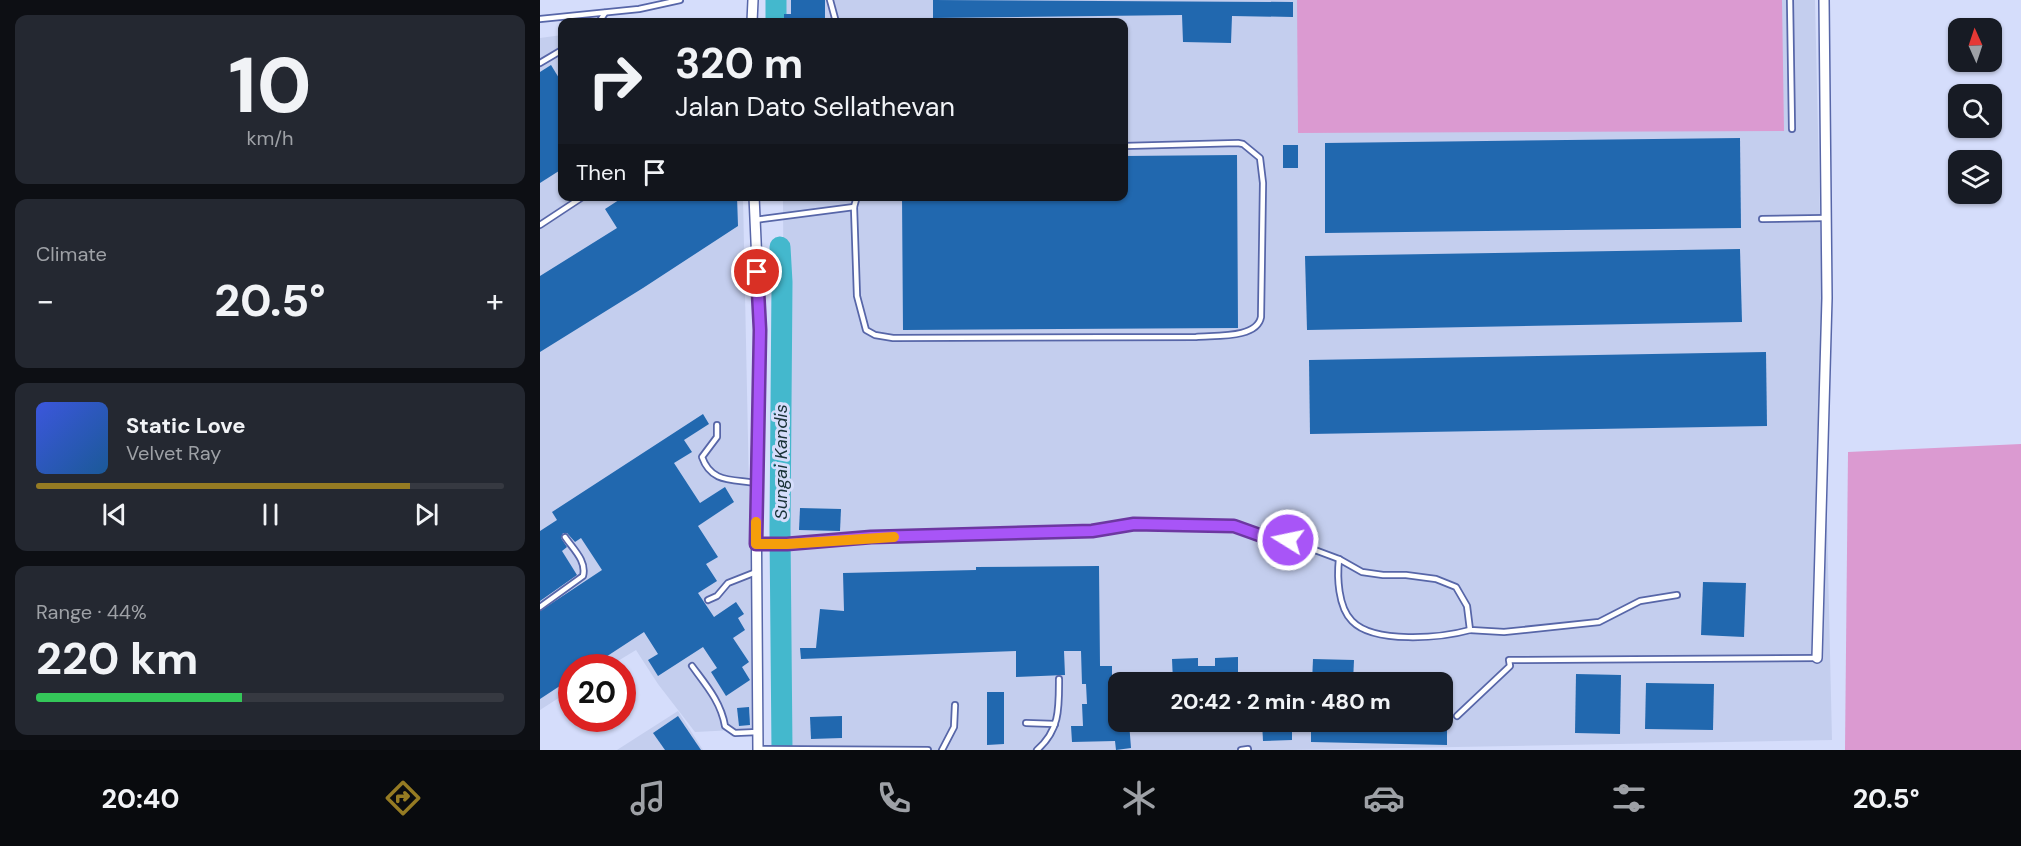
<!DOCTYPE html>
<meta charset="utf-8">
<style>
:root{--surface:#171b24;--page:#242831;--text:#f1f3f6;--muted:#9ea1a6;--line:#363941;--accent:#957b23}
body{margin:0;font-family:"DM Sans",sans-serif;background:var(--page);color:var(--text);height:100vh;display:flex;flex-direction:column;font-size:22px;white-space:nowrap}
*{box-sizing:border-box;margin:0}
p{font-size:20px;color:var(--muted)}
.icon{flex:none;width:33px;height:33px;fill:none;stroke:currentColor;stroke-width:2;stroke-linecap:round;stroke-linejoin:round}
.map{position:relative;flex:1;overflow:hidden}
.sheet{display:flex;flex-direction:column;gap:15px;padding:15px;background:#0d0f14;width:540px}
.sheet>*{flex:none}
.top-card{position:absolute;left:18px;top:18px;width:570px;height:183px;border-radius:12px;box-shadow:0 2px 4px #0004;background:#171b24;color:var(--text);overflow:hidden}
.needle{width:39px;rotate:357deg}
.fabs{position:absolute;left:1408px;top:18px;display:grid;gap:12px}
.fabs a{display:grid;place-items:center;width:54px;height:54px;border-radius:12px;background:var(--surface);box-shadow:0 2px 4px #0004;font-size:30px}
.speed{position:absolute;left:18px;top:654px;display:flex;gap:12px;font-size:30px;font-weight:700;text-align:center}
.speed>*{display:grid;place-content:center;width:78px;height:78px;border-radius:50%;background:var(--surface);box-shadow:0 2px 4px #0004;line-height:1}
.speed .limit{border:9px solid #d22;background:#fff;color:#111}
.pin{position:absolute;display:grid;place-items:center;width:51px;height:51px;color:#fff;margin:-26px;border:3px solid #fff;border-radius:50%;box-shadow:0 2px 6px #0007}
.me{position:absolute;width:66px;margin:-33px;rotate:280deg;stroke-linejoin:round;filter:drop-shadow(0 0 4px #0008)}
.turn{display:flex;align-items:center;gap:21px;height:126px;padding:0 18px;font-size:27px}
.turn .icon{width:78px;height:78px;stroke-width:2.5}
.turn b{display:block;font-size:42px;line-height:51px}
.then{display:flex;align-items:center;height:57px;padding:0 18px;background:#0003;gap:12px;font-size:22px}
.big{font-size:45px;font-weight:700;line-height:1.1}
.sheet .tile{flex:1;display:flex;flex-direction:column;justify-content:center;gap:9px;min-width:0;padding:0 21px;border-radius:12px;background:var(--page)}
.sheet .dial{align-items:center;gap:0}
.dial b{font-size:78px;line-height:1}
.song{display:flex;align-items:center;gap:18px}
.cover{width:72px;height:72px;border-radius:9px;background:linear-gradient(135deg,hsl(230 70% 55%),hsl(210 70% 35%))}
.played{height:6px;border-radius:3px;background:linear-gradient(90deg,var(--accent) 80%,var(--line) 80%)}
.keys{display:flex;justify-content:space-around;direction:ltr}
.heat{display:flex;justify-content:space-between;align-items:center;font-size:33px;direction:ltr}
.charge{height:9px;border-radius:4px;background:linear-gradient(90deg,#34c759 44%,var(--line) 0)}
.trip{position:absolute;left:568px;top:672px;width:345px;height:60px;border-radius:12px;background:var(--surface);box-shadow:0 2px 4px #0004;font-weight:700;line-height:60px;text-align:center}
.menu{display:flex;height:96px;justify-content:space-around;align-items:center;background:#090b0e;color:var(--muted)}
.menu .icon{width:42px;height:42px}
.menu .active{color:var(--accent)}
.menu b{font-size:27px;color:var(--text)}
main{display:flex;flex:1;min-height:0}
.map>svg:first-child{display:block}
.built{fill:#c4ceee;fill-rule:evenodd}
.green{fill:#db9ad1}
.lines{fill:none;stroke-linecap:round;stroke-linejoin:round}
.river{stroke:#44b8cd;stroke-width:21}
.building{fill:#2168af}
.lane-casing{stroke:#5766a8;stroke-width:8}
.street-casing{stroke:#5766a8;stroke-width:12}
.lane{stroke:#fff;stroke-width:4.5}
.street{stroke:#fff;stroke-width:9}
.route-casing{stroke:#6d37a1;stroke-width:15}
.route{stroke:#a855f7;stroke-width:10}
.slow{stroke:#f59e0b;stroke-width:10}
.labels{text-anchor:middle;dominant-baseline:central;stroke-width:6;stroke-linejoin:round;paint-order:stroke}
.water-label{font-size:18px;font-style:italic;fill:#183136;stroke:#d5ddfb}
</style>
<main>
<section class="sheet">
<div class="tile dial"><b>10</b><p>km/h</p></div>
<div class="tile"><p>Climate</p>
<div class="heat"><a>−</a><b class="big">20.5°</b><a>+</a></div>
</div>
<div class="tile">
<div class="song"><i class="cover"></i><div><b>Static Love</b><p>Velvet Ray</p></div></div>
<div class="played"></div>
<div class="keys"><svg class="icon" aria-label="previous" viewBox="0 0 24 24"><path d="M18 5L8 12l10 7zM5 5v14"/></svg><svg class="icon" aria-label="pause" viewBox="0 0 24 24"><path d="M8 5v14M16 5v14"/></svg><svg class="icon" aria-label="next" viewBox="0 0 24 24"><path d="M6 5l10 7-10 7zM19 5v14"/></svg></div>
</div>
<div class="tile"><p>Range · 44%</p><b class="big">220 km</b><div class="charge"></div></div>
</section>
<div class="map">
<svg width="1481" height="750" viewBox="0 0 1481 750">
<rect width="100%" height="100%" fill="#d5ddfb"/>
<g class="built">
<path d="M242,0H1275L1292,740L750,750H246L243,197L584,196V22H242ZM579,682H903V722H579Z"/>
<polygon points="22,35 22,196 203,197 214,729 155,732 118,684 96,650 68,667 32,668 31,690 0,710 0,38"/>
<polygon points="138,711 163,750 77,750"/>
</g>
<g class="green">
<polygon points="757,0 1242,0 1244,131 758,133"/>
<polygon points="1481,444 1481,750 1305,750 1308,452"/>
</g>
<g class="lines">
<g class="river">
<polyline points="236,22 236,0"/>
<polyline points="240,247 242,282 240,530 242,750"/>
</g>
</g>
<g class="building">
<polygon points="251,0 285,0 285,22 244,22 244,14 251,14"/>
<polygon points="393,0 753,2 753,17 692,16 691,43 643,42 642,15 393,18"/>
<polygon points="11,65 22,83 22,169 0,183 0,72"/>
<polygon points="1200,138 1201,228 785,233 785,143"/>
<rect x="743" y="145" width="15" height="23"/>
<polygon points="697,155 698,328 363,330 362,196 584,196 584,156"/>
<polygon points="85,196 197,196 198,226 103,288 0,352 0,276 77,228 65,209"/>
<polygon points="1200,249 1202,322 767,330 765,256"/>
<polygon points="1226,352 1227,426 770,434 769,360"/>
<polygon points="163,414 169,424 144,440 152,452 134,463 160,503 185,487 194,502 158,526 178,557 166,564 177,581 158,593 174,617 196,602 204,614 198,618 205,630 193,638 209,662 202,667 210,680 186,696 171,672 177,668 163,647 118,676 108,660 118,654 104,632 49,668 32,668 32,678 0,699 0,611 62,570 41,538 35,542 27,533 23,533 21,538 27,547 22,551 37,575 0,601 0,531 17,520 12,512"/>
<polygon points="260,508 301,509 300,531 259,530"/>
<polygon points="559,566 560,666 572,666 572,714 579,714 579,722 589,722 591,748 576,750 575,741 532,742 531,726 543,726 542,704 547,704 546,684 542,684 541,651 524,651 525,675 476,677 476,651 261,659 260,648 276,648 280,609 304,611 303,573 436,570 436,567"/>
<polygon points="1163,582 1206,583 1204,637 1161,635"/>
<polygon points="698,657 698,682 633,682 632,659 658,658 658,666 675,666 675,658"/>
<polygon points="773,659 814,660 813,682 772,682"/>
<polygon points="1036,674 1081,675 1080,734 1035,733"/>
<polygon points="1106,683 1174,684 1173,730 1105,729"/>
<polygon points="447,692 464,692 464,744 447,745"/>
<polygon points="209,707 210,725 199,726 197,708"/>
<polygon points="138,716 161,750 125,750 113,733"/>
<polygon points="302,716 302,738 271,739 270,717"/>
<polygon points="722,722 752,722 752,740 723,741"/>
<polygon points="771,722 907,722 907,745 771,742"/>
</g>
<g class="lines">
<g class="lane-casing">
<g id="lane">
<polyline points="290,0 296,22"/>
<polyline points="1250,0 1252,129"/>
<polyline points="0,19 99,9 140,0"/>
<polyline points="59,22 65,13"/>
<polyline points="379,22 388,22"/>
<polyline points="0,63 22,50"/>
<path d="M317,196L314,207L317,296L326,330L335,335L353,338L656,337C674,335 717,339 721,317L723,183L720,158L703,144L698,143L584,146"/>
<polyline points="1222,219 1285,218"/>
<polyline points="215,220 314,207"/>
<polyline points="0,225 44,196"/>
<path d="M177,425V437L162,457C171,483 192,479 216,483"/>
<polyline points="216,545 247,545 331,537 552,531 594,524 695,526 722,536 748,540 799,559 822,572 843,575 866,575 896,579 916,587 927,606 930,630 964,632 1059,622 1100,601 1137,595"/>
<path d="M799,559C797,577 798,607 812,621C834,644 901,638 930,630"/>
<polyline points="168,600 177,596 188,583 216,572"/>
<path d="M0,607L43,576C47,561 33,549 25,537"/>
<path d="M152,666C166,685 181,702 185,726L195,733L218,732"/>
<polyline points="917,716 970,666 969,660 1277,658"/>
<polyline points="486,723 515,724"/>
<polyline points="218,749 388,750"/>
<polyline points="402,750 414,727 415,705"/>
<path d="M497,750C520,730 519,708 519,679"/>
<polyline points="701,750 708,749"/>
</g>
</g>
<g class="street-casing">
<g id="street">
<polyline points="212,22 213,0"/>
<polyline points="214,196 220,330 216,483 218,750"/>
<polyline points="1277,658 1287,298 1284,0"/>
</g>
</g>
<use href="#lane" class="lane"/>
<use href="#street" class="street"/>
</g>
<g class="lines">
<g class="route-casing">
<polyline id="route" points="217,272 220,330 216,544 247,544 331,537 552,531 594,524 694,526 722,536 748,540"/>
</g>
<use href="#route" class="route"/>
<polyline class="slow" points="216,522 216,544 247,544 354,537"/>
</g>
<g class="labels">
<g class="water-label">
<text transform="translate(241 462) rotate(-90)">Sungai Kandis</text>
</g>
</g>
</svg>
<div class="fabs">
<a><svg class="needle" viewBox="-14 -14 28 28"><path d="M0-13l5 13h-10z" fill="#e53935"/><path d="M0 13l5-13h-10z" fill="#9ea1a6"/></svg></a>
<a><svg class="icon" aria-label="search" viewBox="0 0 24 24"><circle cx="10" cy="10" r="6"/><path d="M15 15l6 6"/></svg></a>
<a><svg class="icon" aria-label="layers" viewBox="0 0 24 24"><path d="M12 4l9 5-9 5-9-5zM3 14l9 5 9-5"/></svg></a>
</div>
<div class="speed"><div class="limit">20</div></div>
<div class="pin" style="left:217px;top:272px;background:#d93025"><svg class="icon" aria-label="arrive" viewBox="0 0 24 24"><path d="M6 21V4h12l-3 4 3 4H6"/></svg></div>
<svg class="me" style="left:748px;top:540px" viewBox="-20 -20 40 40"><circle r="17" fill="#a855f7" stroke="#fff" stroke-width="3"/><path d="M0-11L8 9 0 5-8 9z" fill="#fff"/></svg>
<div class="trip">20:42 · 2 min · 480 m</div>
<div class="top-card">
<div class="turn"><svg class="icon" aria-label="right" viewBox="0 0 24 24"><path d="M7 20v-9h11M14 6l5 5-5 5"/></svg><div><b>320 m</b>Jalan Dato Sellathevan</div></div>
<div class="then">Then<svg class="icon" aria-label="arrive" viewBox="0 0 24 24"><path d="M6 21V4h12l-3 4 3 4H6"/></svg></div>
</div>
</div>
</main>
<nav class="menu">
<b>20:40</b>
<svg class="icon active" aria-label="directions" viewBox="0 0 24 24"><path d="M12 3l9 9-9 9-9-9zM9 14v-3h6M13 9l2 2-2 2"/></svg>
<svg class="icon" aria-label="music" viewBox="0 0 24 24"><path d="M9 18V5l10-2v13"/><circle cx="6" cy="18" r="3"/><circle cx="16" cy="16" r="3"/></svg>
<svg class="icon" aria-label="phone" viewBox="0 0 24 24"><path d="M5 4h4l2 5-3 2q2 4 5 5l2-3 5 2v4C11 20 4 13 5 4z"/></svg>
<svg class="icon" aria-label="climate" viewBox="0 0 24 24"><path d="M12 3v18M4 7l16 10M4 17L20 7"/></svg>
<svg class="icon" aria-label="car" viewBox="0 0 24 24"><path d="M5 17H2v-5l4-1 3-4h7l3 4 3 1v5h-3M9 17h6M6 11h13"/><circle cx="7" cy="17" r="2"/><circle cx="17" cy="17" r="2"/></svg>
<svg class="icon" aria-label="filters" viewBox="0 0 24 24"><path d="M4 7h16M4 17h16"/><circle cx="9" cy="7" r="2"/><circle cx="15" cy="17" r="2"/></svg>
<b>20.5°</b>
</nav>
